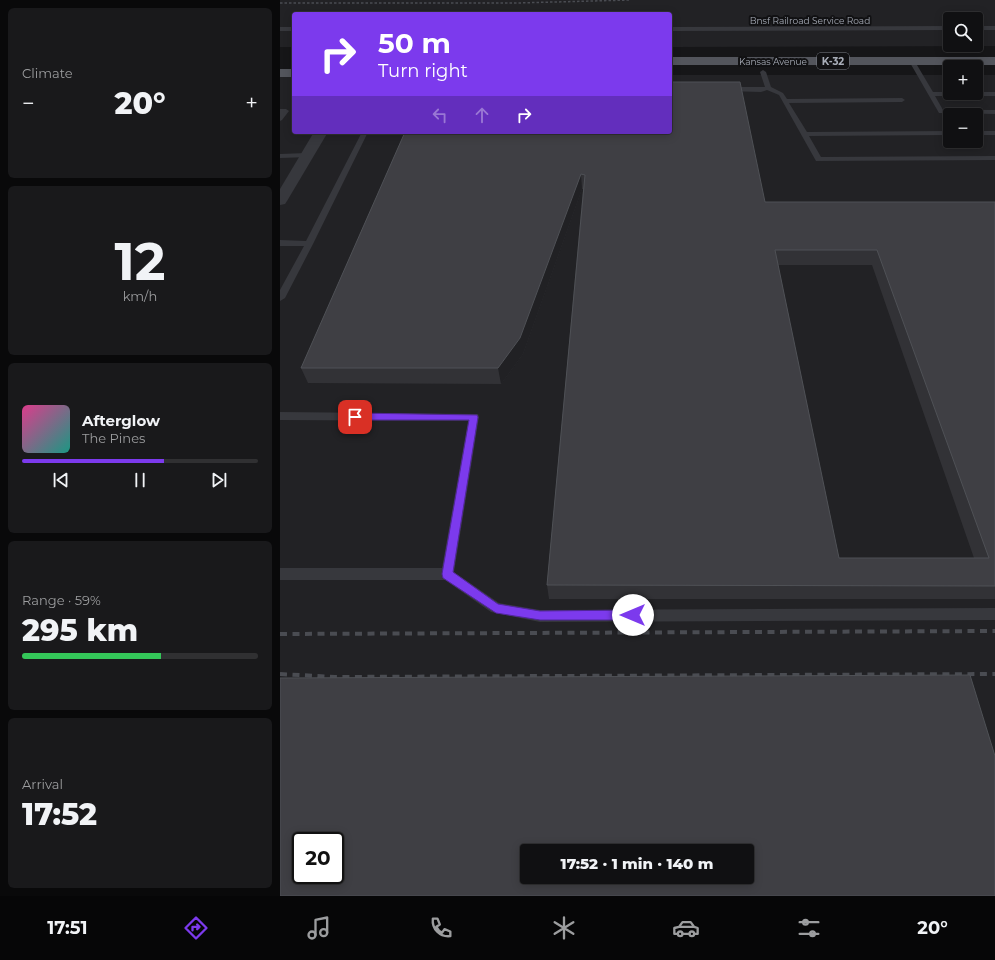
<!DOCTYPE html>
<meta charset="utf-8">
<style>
:root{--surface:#101012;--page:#19191b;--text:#f1f3f6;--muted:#9c9d9f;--line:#303032;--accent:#7c3aed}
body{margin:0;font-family:Montserrat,sans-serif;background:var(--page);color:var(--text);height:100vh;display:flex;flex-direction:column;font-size:15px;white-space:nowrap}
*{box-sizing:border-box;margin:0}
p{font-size:13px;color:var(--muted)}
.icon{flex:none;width:22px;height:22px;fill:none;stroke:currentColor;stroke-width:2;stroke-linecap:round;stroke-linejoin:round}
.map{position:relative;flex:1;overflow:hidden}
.sheet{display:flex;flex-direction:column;gap:8px;padding:8px;background:#09090a;width:280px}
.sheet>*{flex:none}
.top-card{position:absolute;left:12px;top:12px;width:380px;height:122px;border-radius:4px;box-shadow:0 2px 10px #0003,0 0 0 1px var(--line);background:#7c3aed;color:#fff;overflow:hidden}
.tools{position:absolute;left:663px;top:12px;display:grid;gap:8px}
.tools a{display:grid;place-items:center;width:40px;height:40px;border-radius:4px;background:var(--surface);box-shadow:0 2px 10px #0003,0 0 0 1px var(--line);font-size:20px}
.speed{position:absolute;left:12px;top:832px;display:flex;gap:8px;font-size:20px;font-weight:700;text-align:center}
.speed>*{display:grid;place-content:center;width:52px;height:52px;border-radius:50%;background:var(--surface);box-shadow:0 2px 10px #0003,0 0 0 1px var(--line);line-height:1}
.speed .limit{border:2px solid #111;border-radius:6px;background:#fff;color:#111}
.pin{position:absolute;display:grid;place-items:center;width:34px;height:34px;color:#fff;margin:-17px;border-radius:8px;box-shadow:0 2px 6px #0006}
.me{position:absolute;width:44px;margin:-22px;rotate:270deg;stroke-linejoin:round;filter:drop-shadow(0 0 3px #0008)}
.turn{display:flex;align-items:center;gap:14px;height:84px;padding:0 20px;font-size:18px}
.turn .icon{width:52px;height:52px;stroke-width:2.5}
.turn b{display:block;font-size:28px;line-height:34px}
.lanes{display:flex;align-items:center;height:38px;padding:0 20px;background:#0003;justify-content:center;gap:20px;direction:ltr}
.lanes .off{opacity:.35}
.big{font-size:30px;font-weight:800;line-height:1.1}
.sheet .widget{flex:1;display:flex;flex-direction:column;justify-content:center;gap:6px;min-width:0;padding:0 14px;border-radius:6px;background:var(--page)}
.sheet .dial{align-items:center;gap:0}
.dial b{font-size:52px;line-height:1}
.song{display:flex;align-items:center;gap:12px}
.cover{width:48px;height:48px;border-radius:6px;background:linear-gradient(135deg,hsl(330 70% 55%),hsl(170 70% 35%))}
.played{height:4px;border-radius:2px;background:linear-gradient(90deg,var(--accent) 60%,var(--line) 60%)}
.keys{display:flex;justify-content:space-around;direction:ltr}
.heat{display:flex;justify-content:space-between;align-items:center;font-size:22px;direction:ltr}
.charge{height:6px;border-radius:3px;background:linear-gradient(90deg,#34c759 59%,var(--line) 0)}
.trip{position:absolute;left:240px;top:844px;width:234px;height:40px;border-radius:4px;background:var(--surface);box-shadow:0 2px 10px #0003,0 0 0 1px var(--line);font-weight:800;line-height:40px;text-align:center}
.menu{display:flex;height:64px;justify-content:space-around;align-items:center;background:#060607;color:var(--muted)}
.menu .icon{width:28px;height:28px}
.menu .active{color:var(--accent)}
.menu b{font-size:18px;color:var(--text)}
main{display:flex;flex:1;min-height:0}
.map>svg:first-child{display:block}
.built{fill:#222225;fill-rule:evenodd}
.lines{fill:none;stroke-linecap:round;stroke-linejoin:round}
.lane{fill:#37383d;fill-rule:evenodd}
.street{fill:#37383d;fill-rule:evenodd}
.primary{fill:#53555c;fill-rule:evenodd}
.rail-far1{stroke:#4a4c52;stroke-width:1.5;stroke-dasharray:2.5 2;stroke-linecap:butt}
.rail{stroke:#4a4c52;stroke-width:4;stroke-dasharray:7 5.5;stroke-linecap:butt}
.wall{fill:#323236;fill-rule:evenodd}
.shaded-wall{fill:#212124}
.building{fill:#3f3f44;stroke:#4f5156;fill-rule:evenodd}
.route{fill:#7c3aed;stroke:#51269a}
.labels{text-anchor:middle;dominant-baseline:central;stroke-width:4;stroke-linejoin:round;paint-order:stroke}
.far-street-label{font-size:9px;fill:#a8adb8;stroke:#111113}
.shield{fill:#111113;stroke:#7b7e86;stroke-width:1}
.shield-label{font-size:10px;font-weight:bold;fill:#a8adb8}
</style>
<main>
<section class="sheet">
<div class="widget"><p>Climate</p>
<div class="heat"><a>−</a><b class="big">20°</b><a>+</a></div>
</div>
<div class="widget dial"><b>12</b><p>km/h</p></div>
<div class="widget">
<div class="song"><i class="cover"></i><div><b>Afterglow</b><p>The Pines</p></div></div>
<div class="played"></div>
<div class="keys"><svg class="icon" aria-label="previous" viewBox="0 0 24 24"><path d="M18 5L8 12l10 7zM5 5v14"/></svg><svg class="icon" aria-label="pause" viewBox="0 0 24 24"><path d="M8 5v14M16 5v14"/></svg><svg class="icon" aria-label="next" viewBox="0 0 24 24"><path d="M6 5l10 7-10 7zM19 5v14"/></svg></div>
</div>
<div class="widget"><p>Range · 59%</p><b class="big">295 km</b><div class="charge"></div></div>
<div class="widget"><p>Arrival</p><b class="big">17:52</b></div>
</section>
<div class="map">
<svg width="715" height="896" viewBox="0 0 715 896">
<rect width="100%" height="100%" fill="#161618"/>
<g class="built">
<path d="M0,0H715V46L390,47V14H14V47H0ZM670,19H696V45H670Z"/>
<path d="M390,75H670V93H696V75H715V896H0V76H14V132H390ZM670,115H696V141H670ZM21,841H55V875H21ZM247,851H467V877H247Z"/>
</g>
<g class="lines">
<g class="lane">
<polygon points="670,26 670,30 390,31 390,27"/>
<rect x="696" y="26" width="19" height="4"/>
<rect x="0" y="27" width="14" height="4"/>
<polygon points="630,60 634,60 653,92 715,92 715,96 655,96 663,110 715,110 715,114 659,113 629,61"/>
<polygon points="483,70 486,72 491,87 503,93 507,99 622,98 625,100 622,102 509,103 527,132 670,131 670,135 529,136 541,157 715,156 715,160 536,161 499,95 487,90 481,92 447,91 444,89 447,87 485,87 480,72"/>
<polygon points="0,109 6,109 9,111 2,120 0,121"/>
<rect x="696" y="131" width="19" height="4"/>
<polygon points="82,132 88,132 33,244 5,298 0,301 0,290 24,246 0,246 0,240 26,241"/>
<polygon points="27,153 31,155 30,157 0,158 0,154"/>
<polygon points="0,412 198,414 199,417 174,572 219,603 260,610 715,608 715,620 260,622 211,612 165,580 0,580 0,568 162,568 188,421 0,420"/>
</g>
<polygon class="street" points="34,132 48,132 7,201 5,204 0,205 0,189"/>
<g class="primary">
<rect x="390" y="57" width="325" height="8"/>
<rect x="0" y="69" width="14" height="8"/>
</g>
<polyline class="rail-far1" points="0,3 237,3 350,0"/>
<g class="rail">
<polyline points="0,634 715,631"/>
<polyline points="0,674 55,677 715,674"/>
</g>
</g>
<path class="wall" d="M125,132L485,202H715V599H269L267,585L303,189H302L243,354L221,384L28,383L21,368ZM498,265H592L694,558H559Z"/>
<polygon class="shaded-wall" points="301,174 302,189 243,354 221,384 218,368"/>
<g class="building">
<path d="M390,82H460L485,202H715V586L267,585L305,175L301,174L240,338L218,368H21L125,132H390ZM495,250H597L709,558H559Z"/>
<path d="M690,675L715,756V896H0V678ZM21,841H55V875H21ZM247,851H467V877H247Z"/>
</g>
<polygon class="route" points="75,413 197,415 198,417 173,572 218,604 260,611 353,610 357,612 359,615 357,619 353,620 260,620 216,613 163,578 162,574 189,420 75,420 70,417"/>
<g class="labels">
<g class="far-street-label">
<text x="530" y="20">Bnsf Railroad Service Road</text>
<text x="493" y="61">Kansas Avenue</text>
</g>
<rect class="shield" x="537" y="53" width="32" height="16" rx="3"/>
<g class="shield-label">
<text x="553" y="61">K-32</text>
</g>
</g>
</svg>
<div class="tools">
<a><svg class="icon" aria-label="search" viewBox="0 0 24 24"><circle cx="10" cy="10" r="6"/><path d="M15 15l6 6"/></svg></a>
<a>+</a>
<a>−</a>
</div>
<div class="speed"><div class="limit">20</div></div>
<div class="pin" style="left:75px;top:417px;background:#d93025"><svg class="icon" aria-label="arrive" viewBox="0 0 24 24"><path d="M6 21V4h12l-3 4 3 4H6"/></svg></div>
<svg class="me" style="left:353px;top:615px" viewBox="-20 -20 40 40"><circle r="19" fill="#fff"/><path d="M0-13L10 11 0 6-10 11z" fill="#7c3aed"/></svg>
<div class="trip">17:52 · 1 min · 140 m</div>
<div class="top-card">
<div class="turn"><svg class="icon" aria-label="right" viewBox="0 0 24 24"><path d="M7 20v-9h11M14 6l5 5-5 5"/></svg><div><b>50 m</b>Turn right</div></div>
<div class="lanes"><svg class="icon off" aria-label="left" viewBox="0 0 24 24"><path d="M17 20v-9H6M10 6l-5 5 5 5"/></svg><svg class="icon off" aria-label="ahead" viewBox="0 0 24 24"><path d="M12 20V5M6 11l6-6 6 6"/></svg><svg class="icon" aria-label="right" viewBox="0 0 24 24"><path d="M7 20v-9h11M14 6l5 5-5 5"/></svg></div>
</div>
</div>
</main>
<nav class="menu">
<b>17:51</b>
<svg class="icon active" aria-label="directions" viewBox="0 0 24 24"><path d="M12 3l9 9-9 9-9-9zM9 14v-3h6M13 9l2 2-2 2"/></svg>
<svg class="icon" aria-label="music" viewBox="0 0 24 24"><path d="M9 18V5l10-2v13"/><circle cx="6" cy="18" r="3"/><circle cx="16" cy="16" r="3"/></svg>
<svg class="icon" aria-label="phone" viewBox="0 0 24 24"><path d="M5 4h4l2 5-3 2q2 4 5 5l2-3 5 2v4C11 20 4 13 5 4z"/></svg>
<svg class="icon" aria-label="climate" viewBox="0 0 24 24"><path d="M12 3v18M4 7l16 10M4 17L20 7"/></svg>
<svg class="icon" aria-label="car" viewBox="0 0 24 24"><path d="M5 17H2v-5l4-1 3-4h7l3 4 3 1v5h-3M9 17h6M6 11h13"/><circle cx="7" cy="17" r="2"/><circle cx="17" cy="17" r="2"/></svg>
<svg class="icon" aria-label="filters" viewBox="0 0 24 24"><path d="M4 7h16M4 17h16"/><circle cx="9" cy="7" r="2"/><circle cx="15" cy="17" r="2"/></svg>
<b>20°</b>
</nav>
